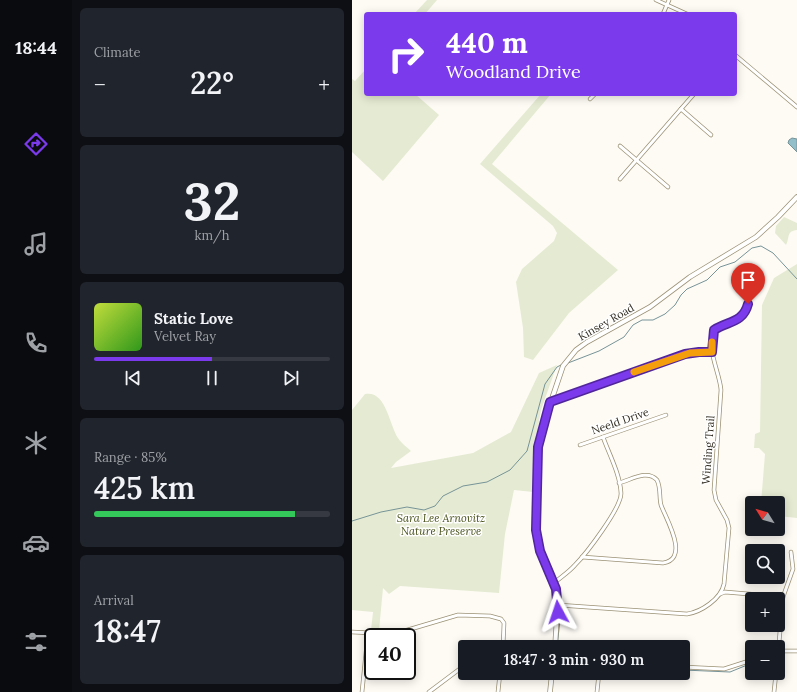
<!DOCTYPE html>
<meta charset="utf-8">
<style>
:root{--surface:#171b24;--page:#20242c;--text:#f1f3f6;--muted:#9ea1a6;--line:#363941;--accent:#7c3aed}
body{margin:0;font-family:Lora,serif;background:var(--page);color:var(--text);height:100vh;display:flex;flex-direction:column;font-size:15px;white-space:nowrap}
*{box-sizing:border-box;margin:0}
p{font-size:13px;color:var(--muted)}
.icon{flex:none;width:22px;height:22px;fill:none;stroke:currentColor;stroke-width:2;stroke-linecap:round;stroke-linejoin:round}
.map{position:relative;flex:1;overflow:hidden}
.side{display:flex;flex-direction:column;gap:8px;padding:8px;background:#0d0f14;width:280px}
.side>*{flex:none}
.guide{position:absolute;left:12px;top:12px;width:373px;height:84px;border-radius:4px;box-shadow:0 2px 10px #0003;background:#7c3aed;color:#fff;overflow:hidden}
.needle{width:26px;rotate:307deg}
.controls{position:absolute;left:393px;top:496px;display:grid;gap:8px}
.controls a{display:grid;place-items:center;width:40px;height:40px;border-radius:4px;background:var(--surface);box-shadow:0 2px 10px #0003;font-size:20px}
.speed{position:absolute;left:12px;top:628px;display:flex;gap:8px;font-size:20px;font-weight:700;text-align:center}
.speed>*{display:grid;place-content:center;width:52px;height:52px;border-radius:50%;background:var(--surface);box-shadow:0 2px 10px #0003;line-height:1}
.speed .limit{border:2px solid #111;border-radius:6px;background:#fff;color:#111}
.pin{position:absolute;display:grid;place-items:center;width:34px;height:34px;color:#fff;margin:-41px -17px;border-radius:50% 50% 50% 0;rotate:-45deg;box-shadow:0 0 4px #0007}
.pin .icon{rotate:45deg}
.me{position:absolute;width:44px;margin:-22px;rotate:355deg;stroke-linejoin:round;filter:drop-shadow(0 0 3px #0008)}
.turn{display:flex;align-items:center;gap:14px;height:84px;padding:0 16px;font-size:18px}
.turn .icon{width:52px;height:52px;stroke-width:2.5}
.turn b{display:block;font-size:28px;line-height:34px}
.big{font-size:30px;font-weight:600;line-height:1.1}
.side .card{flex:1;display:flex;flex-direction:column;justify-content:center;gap:6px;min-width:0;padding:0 14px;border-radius:6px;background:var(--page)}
.side .dial{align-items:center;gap:0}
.dial b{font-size:52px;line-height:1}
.song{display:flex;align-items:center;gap:12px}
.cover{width:48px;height:48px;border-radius:6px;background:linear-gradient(135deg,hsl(70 70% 55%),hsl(110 70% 35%))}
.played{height:4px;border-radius:2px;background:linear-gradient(90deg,var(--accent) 50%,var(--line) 50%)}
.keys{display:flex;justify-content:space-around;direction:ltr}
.heat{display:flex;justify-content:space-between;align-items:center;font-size:22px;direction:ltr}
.charge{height:6px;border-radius:3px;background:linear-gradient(90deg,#34c759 85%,var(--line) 0)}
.trip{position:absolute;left:106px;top:640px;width:232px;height:40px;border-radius:4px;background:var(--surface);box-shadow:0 2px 10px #0003;font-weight:600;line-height:40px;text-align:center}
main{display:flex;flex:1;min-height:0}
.tabs{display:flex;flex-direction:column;width:72px;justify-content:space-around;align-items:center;background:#090b0e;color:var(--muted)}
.tabs .icon{width:28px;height:28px}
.tabs .current{color:var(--accent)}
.tabs b{font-size:18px;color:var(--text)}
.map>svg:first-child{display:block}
.green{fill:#e5ebd2}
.water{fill:#93bfcb;stroke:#769398}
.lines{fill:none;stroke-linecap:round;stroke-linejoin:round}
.stream{stroke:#769398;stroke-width:1}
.minor-casing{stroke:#9b9174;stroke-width:4.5}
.tertiary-casing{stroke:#9b9174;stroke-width:5.5}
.minor{stroke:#fff;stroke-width:3}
.tertiary{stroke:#fff;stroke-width:4}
.route-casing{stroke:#51269a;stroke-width:10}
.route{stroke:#7c3aed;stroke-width:7}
.slow{stroke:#f59e0b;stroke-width:7}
.labels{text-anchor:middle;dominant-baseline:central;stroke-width:3;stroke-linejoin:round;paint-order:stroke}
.street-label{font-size:11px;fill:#312c21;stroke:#fff}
.park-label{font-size:11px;font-style:italic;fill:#49531b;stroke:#fff}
</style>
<main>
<nav class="tabs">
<b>18:44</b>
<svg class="icon current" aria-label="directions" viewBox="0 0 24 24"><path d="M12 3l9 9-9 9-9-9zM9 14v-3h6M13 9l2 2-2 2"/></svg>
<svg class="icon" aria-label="music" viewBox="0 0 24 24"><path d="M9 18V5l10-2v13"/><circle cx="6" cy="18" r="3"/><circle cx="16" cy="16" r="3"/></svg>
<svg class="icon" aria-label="phone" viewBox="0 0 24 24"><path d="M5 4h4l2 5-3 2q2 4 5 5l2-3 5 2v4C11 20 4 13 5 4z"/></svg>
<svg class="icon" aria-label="climate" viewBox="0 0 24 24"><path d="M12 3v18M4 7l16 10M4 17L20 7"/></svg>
<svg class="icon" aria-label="car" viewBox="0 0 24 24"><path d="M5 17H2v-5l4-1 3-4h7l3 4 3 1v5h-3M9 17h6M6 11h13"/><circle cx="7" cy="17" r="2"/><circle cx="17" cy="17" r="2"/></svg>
<svg class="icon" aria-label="filters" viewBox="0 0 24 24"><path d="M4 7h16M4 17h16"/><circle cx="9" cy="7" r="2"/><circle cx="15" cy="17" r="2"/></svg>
</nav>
<section class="side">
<div class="card"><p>Climate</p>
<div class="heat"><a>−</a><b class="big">22°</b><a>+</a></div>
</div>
<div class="card dial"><b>32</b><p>km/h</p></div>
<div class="card">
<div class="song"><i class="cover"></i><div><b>Static Love</b><p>Velvet Ray</p></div></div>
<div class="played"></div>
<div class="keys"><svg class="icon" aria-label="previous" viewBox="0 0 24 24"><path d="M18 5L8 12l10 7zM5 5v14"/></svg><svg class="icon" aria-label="pause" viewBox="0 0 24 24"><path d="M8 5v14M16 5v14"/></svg><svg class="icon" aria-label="next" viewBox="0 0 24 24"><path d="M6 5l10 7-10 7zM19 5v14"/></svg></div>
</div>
<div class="card"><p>Range · 85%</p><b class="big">425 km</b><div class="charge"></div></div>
<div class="card"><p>Arrival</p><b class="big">18:47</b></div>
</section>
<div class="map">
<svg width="445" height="692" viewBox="0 0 445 692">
<rect width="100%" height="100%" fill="#fefbf5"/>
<g class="green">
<polygon points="75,0 85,0 73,14 62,14"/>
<polygon points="14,69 14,94 63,94 87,115 31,181 0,152 0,79 3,81"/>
<polygon points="189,94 199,94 140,164 266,270 217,313 181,360 172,357 171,328 164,282 170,269 202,241 205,233 201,226 128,164"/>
<path d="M432,217L445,223V230C434,231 438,238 434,245L423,233L424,226Z"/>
<polygon points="445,264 445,518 426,516 426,503 409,503 413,454 407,448 402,448 403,434 408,432 410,305 422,278"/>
<path d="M205,365L189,410L182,452L181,492L162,490L153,534L147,593L48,586L37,594L31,588L27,631L19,630L21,612L0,610V410L13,394C34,390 37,424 46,438C49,443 55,447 59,451L44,462L39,468L121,453L159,432L187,373Z"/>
</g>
<polygon class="water" points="440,138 445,139 445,152 436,143 437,140"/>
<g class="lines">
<g class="stream">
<polyline points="216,363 247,351 272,337 281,325 290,320 301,320 313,314 323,305 329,295 335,289 355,280 368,267 383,262 400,248 409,246 421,253 445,279"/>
<polyline points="0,521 29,512 55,507 72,510 83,506 91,496 111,486 135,482 158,470 175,451 193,384 205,367 209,365"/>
<polyline points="202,574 203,580"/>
<polyline points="204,583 210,602 205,647"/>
<polyline points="331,670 378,672 400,663"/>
</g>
<g class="minor-casing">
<g id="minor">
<polyline points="304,0 335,14"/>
<polyline points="311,14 317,0"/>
<polyline points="383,55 445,107"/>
<polyline points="238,99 243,94"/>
<polyline points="329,109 359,135"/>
<polyline points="268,146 316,187"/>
<polyline points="268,179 342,94"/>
<polyline points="198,402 333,354 347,352 360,352"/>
<polyline points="228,445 314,415"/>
<path d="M230,557L311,563C339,559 313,517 309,505C307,497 309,488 305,480C295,469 279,480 267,483"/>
<path d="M202,583C209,577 217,572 223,565C234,554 270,507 269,493C268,474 257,454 251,437"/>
<polyline points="368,594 373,592 431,597 426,654"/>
<polyline points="431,597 441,569 439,552"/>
<path d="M206,605L335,614C349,612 369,599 372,584L377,528L375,520L364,500L362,490L369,390C368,373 352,344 363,329C390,318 395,319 398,287"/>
<polyline points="0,632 42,634 106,615 138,616 149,619 152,623 151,647"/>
<polyline points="426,651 445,651"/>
<polyline points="331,667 372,669 400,660"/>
<polyline points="10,692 16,633"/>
<polyline points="77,692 113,665"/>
<polyline points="146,692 148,673"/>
<polyline points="245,692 247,673"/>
<polyline points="422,692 424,673"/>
</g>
</g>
<g class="tertiary-casing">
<g id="tertiary">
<polyline points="203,647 206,600 202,583 188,551 184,530 185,457 189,431 211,366 224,350 235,342 298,307 338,277 404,237 426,217 445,197"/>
<polyline points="198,692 200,673"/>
</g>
</g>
<use href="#minor" class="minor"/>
<use href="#tertiary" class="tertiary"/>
</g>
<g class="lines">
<g class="route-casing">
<path id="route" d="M206,612L204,589L188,551L184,530L186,447L198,402L333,354L347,352H360L362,330C376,321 391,323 396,304"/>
</g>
<use href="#route" class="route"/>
<polyline class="slow" points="282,372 338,353 360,352 360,342"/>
</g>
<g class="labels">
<g class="street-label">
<text transform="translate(254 322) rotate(-30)">Kinsey Road</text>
<text transform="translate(268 421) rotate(-19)">Neeld Drive</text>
<text transform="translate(356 450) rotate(-86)">Winding Trail</text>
</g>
<g class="park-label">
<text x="89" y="518">Sara Lee Arnovitz<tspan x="89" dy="13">Nature Preserve</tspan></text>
</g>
</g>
</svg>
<div class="controls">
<a><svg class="needle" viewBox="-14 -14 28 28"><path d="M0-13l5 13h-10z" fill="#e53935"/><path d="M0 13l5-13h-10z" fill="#9ea1a6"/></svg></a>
<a><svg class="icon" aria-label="search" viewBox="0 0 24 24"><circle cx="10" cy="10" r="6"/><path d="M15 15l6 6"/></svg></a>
<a>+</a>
<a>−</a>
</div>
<div class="speed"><div class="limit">40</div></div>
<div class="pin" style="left:396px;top:304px;background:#d93025"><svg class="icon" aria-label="arrive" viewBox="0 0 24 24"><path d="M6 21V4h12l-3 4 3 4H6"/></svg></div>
<svg class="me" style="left:206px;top:612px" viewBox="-20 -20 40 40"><path d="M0-17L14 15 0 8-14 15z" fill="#7c3aed" stroke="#fff" stroke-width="4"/></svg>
<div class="trip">18:47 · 3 min · 930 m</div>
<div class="guide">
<div class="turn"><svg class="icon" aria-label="right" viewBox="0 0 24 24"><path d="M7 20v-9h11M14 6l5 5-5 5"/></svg><div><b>440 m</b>Woodland Drive</div></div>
</div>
</div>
</main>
